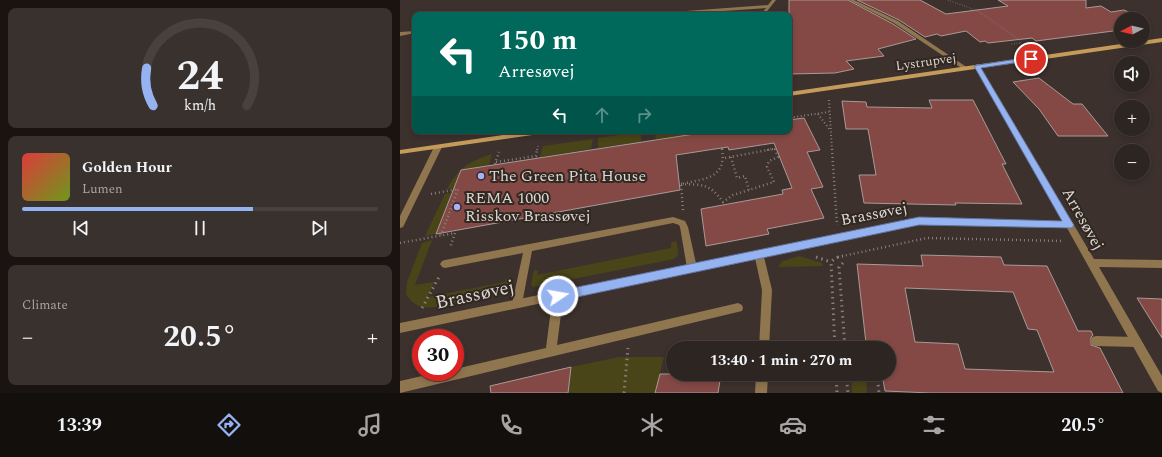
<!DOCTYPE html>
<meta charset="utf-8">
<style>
:root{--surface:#2d2521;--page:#39312e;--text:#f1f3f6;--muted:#a7a5a5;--line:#48423f;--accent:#95b2f1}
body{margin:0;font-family:Spectral,serif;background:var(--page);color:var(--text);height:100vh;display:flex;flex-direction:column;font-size:15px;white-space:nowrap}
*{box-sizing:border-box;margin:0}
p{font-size:13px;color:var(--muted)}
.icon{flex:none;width:22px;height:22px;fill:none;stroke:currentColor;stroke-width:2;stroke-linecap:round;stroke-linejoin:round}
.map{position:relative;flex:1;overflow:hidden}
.drawer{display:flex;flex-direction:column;gap:8px;padding:8px;background:#191412;width:400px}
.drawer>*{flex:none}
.top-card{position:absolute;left:12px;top:12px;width:380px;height:122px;border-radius:8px;box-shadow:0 2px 6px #0003,0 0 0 1px var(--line);background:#00695c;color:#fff;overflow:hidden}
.needle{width:26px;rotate:263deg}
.buttons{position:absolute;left:714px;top:12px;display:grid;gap:8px}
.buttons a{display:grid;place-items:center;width:36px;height:36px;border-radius:50%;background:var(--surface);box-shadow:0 2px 6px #0003,0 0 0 1px var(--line);font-size:20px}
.speed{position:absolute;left:12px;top:329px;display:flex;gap:8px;font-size:20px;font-weight:700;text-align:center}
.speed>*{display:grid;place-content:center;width:52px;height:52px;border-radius:50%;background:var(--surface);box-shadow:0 2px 6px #0003,0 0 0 1px var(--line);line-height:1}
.speed .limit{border:6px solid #d22;background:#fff;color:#111}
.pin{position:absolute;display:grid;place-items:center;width:34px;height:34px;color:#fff;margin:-17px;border:2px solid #fff;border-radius:50%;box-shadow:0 1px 4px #0007}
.me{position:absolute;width:44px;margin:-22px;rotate:78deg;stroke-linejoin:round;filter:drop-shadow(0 0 3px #0008)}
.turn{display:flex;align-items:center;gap:14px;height:84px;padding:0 20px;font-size:18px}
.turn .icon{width:52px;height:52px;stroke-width:2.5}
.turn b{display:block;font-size:28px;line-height:34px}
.lanes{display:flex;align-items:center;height:38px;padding:0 20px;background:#0003;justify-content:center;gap:20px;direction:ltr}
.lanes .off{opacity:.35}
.big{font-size:30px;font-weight:700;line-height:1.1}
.drawer .widget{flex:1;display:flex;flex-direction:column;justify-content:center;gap:6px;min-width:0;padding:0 14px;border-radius:8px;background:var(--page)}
.drawer .dial{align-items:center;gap:0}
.dial svg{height:104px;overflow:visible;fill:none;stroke:var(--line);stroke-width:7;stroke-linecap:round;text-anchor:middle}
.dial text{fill:var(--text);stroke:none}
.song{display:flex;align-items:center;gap:12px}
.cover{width:48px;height:48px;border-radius:6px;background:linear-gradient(135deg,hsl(0 70% 55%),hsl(80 70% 35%))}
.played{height:4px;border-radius:2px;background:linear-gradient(90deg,var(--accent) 65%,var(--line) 65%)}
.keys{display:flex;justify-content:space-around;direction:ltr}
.heat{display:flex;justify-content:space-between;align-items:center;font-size:22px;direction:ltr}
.trip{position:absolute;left:266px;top:341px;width:230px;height:40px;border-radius:20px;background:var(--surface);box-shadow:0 2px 6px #0003,0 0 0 1px var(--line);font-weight:700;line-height:40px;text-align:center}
.menu{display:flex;height:64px;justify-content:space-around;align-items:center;background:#120f0d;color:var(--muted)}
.menu .icon{width:28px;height:28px}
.menu .on{color:var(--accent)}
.menu b{font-size:18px;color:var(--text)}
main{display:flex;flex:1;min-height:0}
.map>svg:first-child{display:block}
.green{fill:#494518}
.building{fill:#844945;stroke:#a89a98;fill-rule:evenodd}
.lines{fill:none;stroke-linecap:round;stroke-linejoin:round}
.path-far3{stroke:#887f7b;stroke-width:1.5;stroke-dasharray:0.5 2;stroke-linecap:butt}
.path-far2{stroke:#887f7b;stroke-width:2;stroke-dasharray:1 2.5;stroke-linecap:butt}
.path-far1{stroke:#887f7b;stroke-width:2.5;stroke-dasharray:1 3;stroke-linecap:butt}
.path{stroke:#887f7b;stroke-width:3;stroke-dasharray:1.5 4;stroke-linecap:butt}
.lane{fill:#90764f;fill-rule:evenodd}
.street{fill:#90764f;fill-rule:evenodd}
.secondary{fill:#c49b5b;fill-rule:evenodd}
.route{fill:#95b2f1;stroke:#61749d}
.poi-dot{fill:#a8b0fc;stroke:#312822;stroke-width:1.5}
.labels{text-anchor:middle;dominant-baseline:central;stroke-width:4;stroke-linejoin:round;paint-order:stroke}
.far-street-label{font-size:13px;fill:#dcd6d2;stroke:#312822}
.poi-label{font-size:16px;fill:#dcd6d2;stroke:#312822;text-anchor:start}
.street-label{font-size:16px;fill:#dcd6d2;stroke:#312822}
.near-street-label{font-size:19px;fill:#dcd6d2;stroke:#312822}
</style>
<main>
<section class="drawer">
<div class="widget dial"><svg viewBox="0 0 100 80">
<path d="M14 69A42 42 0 1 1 86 69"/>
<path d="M14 69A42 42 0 0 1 9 40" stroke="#95b2f1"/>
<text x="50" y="56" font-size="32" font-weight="700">24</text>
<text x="50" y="72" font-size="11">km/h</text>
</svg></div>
<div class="widget">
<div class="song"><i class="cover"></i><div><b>Golden Hour</b><p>Lumen</p></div></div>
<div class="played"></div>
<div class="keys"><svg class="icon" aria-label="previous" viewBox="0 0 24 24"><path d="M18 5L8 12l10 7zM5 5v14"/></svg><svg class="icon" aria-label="pause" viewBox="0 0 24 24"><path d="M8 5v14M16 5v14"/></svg><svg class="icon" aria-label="next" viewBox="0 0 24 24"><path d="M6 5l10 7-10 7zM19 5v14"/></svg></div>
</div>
<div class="widget"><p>Climate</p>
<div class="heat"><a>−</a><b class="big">20.5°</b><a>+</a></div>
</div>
</section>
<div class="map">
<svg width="762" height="393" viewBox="0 0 762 393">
<rect width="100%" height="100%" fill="#3c312c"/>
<g class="green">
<polygon points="255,131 287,131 287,135 256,139"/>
<polygon points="241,132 241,142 198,148 198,138"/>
<polygon points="193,139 191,149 140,157 143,146"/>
<path d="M92,154L89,165L61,170L54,188L47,189C58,168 70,161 92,154Z"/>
<polygon points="52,193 36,234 25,236 45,194"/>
<path d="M32,240L15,285L34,282L28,297L105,282L107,278L110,277L108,290L105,293C86,297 41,310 23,307C16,306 10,301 6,294L7,282L22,243Z"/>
<polygon points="275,241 277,243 278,255 274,259 133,287 131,285 133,273 135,270 138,271 137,275 271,248 271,243"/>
<polygon points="399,256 422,263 423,266 378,267 383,261"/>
<polygon points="219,357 264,357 255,393 168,393 171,367"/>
<polygon points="451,374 466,374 467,393 452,393"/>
</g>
<g class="building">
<polygon points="389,0 448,0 493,24 516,39 478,49 484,56 446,61 454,69 435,73 389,74"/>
<polygon points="457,0 520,0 546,14 608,6 598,0 686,0 686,8 701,6 711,12 724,10 743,19 721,19 721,30 636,41 632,38 588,43 585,41 580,42 566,31 541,36 537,34 525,37 499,20"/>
<polygon points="639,78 673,104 682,104 708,136 658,136 639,109 613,82"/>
<polygon points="529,100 573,100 606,164 602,164 622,204 555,203 556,205 464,203 459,175 476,175 468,129 446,129 442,101 466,102 467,107 532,108"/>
<polygon points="404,118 420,150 407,152 423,187 411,189 424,218 367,229 369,234 306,246 301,209 383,194 382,190 392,188 374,143 329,150 328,147 276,155 280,190 36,234 61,170 314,131 389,131 389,120"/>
<path d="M521,255L601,257L604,265L647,266L678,331H691L693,335L691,337V345L700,348L723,393H531L485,391L482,374H489V348H479L478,344L466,343L457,264L523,266ZM505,288L613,292L628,329L637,330L654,372L565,369L558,344L515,342Z"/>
<polygon points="737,298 762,299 762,338"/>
<polygon points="171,367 168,393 91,393 90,386"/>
<polygon points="260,374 321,374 318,393 255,393"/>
</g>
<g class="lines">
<polyline class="path-far3" points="548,0 578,11 620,40 621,43 611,44"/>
<g class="path-far2">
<polyline points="429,100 432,150"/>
<polyline points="390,111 394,117 429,112"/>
<polyline points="418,114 430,130"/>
<polyline points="322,148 322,150"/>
<polyline points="137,150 138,146"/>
<polyline points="367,150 375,149 376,150"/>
</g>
<g class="path-far1">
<polyline points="432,149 437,225"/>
<polyline points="331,157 337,178 345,176 349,190"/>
<polyline points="325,158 373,149"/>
<polyline points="96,162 136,156 137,149"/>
<polyline points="95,164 99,152"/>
<path d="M281,184C303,185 309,183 323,202L333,195L374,182L367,167L369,161L378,157L375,149"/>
<polyline points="31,194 58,189 41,235"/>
<path d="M283,210L281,184C303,179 327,179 322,149"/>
<polyline points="0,243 55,233 50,248"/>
<polyline points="438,257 527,238 662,241"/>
</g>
<g class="path">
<polyline points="416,257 431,262"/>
<polyline points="443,263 439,267 445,348"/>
<polyline points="22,308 39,277"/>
<polyline points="435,348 431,262 435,258 443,256"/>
<polyline points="436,374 437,393"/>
<polyline points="446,374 448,393"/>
<polyline points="477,374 479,393"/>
<polyline points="224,393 228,348"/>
</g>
<g class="lane">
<polygon points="273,217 285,221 288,227 297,268 295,271 292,272 289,271 287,268 280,227 279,225 273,223 132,251 122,304 121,307 117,308 113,307 112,304 123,253 45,268 42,267 40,264 42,261 45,260"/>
<polygon points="696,336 736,337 740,338 741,342 740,346 736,347 696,346 692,345 691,341 692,337"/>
</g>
<g class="street">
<polygon points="372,0 376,0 364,15 360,15 366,8 264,15 243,15 245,14 368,5"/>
<polygon points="449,0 454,0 498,21 568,68 563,69 494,23"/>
<polygon points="15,31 15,33 0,36 0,32"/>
<polygon points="577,64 580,66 694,259 762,260 762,268 699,267 762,376 762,393 758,391 667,228 519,224 364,257 372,290 369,348 359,348 362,290 355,258 163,299 157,345 338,303 342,305 343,308 342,311 0,393 0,381 40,372 55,372 55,369 146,348 152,301 0,333 0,323 519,218 664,222 574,66"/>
<polygon points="35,145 38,145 42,147 4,225 3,227 0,228 0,216"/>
<polygon points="356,374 368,374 367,393 355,393"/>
</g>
<g class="secondary">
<polygon points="762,38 762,42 389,96 389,92"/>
<polygon points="131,131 149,131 146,133 0,154 0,150"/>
</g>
</g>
<polygon class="route" points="631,57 633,57 633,60 581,68 672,222 674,225 672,228 519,225 158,301 154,300 152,296 154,293 158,291 519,217 662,221 574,66 578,65"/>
<g class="poi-dot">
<circle cx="81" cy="176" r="4"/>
<circle cx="57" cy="207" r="4"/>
</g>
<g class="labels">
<g class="far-street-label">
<text transform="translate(526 62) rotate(-8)">Lystrupvej</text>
</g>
<g class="poi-label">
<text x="89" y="176">The Green Pita House</text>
<text x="65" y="198">REMA 1000<tspan x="65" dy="18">Risskov Brassøvej</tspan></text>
</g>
<g class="street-label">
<text transform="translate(474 214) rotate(-11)">Brassøvej</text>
<text transform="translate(683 219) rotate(61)">Arresøvej</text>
</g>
<g class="near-street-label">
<text transform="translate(75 295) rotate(-12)">Brassøvej</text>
</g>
</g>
</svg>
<div class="buttons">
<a><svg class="needle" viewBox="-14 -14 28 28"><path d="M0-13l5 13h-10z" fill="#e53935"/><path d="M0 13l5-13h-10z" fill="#a7a5a5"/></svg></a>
<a><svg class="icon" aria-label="sound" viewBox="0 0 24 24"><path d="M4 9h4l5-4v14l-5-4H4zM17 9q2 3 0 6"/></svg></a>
<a>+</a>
<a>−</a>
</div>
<div class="speed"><div class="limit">30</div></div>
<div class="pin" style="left:631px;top:59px;background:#d93025"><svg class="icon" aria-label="arrive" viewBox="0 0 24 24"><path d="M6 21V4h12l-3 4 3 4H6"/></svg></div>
<svg class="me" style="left:158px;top:296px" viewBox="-20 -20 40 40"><circle r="17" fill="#95b2f1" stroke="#fff" stroke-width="3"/><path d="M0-11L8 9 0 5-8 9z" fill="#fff"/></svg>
<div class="trip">13:40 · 1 min · 270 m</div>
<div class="top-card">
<div class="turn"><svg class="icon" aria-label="left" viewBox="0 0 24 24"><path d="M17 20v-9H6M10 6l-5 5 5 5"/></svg><div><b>150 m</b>Arresøvej</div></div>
<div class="lanes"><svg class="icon" aria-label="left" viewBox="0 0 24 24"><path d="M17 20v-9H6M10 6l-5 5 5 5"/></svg><svg class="icon off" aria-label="ahead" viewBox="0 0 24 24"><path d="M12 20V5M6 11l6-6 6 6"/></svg><svg class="icon off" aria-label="right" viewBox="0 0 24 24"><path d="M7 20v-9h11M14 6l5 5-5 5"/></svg></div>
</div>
</div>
</main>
<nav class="menu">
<b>13:39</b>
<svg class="icon on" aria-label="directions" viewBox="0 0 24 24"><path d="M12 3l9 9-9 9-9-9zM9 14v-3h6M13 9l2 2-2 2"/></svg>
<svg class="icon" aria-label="music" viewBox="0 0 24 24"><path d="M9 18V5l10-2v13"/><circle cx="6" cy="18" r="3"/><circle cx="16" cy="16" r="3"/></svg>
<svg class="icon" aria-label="phone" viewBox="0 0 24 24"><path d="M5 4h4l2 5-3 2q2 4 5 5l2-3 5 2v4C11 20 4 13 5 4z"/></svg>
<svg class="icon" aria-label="climate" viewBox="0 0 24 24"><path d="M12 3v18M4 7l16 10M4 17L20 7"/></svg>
<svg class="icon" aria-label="car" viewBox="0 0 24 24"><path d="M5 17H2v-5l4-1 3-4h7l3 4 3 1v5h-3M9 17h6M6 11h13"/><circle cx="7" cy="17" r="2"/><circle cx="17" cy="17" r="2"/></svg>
<svg class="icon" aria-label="filters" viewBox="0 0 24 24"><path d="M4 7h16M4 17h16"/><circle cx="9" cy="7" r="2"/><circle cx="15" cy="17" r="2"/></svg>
<b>20.5°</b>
</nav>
